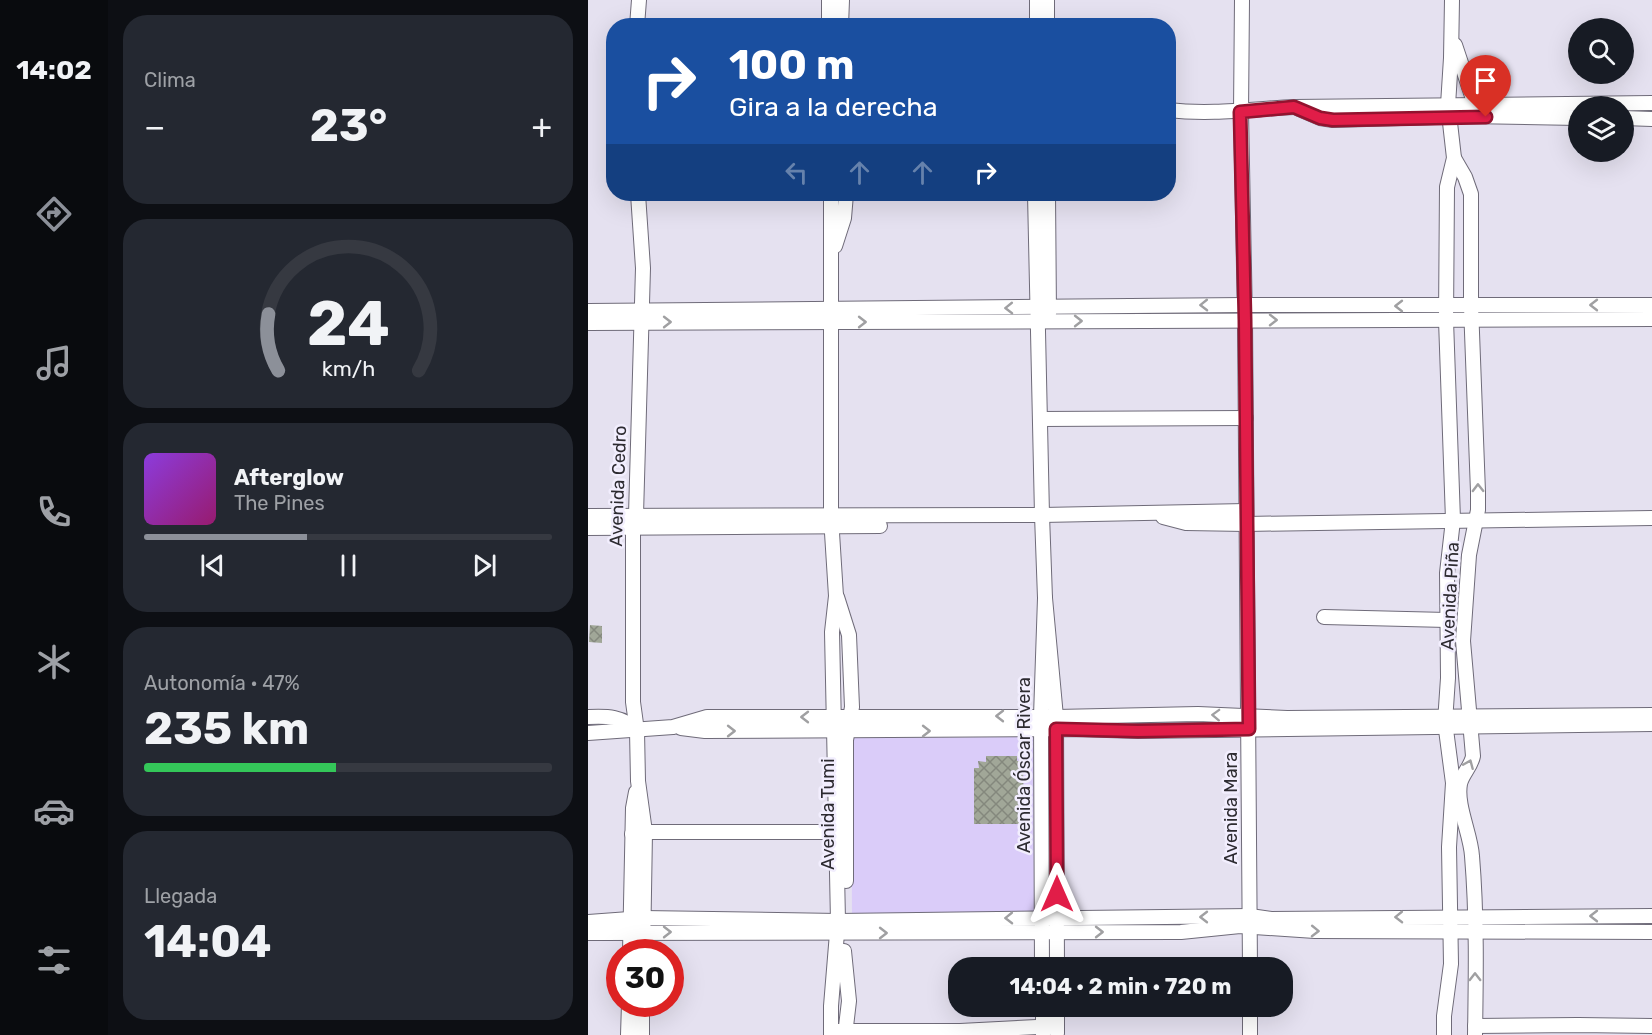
<!DOCTYPE html>
<html lang="es">
<meta charset="utf-8">
<style>
:root{--surface:#171b24;--page:#242831;--text:#f1f3f6;--muted:#9ea1a6;--line:#363941;--accent:#8c9099}
body{margin:0;font-family:Rubik,sans-serif;background:var(--page);color:var(--text);height:100vh;display:flex;flex-direction:column;font-size:22px;white-space:nowrap}
*{box-sizing:border-box;margin:0}
p{font-size:20px;color:var(--muted)}
.icon{flex:none;width:33px;height:33px;fill:none;stroke:currentColor;stroke-width:2;stroke-linecap:round;stroke-linejoin:round}
.map{position:relative;flex:1;overflow:hidden}
.side{display:flex;flex-direction:column;gap:15px;padding:15px;background:#0d0f14;width:480px}
.side>*{flex:none}
.hud{position:absolute;left:18px;top:18px;width:570px;height:183px;border-radius:24px;box-shadow:0 6px 24px #0002;background:#1a4fa0;color:#fff;overflow:hidden}
.fabs{position:absolute;left:980px;top:18px;display:grid;gap:12px}
.fabs a{display:grid;place-items:center;width:66px;height:66px;border-radius:50%;background:var(--surface);box-shadow:0 6px 24px #0002;font-size:30px}
.speed{position:absolute;left:18px;top:939px;display:flex;gap:12px;font-size:30px;font-weight:700;text-align:center}
.speed>*{display:grid;place-content:center;width:78px;height:78px;border-radius:50%;background:var(--surface);box-shadow:0 6px 24px #0002;line-height:1}
.speed .limit{border:9px solid #d22;background:#fff;color:#111}
.pin{position:absolute;display:grid;place-items:center;width:51px;height:51px;color:#fff;margin:-62px -26px;border-radius:50% 50% 50% 0;rotate:-45deg;box-shadow:0 0 6px #0007}
.pin .icon{rotate:45deg}
.me{position:absolute;width:66px;margin:-33px;rotate:0deg;stroke-linejoin:round;filter:drop-shadow(0 0 4px #0008)}
.turn{display:flex;align-items:center;gap:21px;height:126px;padding:0 24px;font-size:27px}
.turn .icon{width:78px;height:78px;stroke-width:2.5}
.turn b{display:block;font-size:42px;line-height:51px}
.lanes{display:flex;align-items:center;height:57px;padding:0 24px;background:#0003;justify-content:center;gap:30px;direction:ltr}
.lanes .off{opacity:.35}
.big{font-size:45px;font-weight:700;line-height:1.1}
.side .card{flex:1;display:flex;flex-direction:column;justify-content:center;gap:9px;min-width:0;padding:0 21px;border-radius:24px;background:var(--page)}
.side .dial{align-items:center;gap:0}
.dial svg{height:156px;overflow:visible;fill:none;stroke:var(--line);stroke-width:7;stroke-linecap:round;text-anchor:middle}
.dial text{fill:var(--text);stroke:none}
.song{display:flex;align-items:center;gap:18px}
.cover{width:72px;height:72px;border-radius:9px;background:linear-gradient(135deg,hsl(270 70% 55%),hsl(320 70% 35%))}
.played{height:6px;border-radius:3px;background:linear-gradient(90deg,var(--accent) 40%,var(--line) 40%)}
.keys{display:flex;justify-content:space-around;direction:ltr}
.heat{display:flex;justify-content:space-between;align-items:center;font-size:33px;direction:ltr}
.charge{height:9px;border-radius:4px;background:linear-gradient(90deg,#34c759 47%,var(--line) 0)}
.trip{position:absolute;left:360px;top:957px;width:345px;height:60px;border-radius:24px;background:var(--surface);box-shadow:0 6px 24px #0002;font-weight:700;line-height:60px;text-align:center}
main{display:flex;flex:1;min-height:0}
.menu{display:flex;flex-direction:column;width:108px;justify-content:space-around;align-items:center;background:#090b0e;color:var(--muted)}
.menu .icon{width:42px;height:42px}
.menu .on{color:var(--accent)}
.menu b{font-size:27px;color:var(--text)}
.map>svg:first-child{display:block}
.green{fill:#daccf9}
.building{fill:url(#building-cross-hatch)}
.lines{fill:none;stroke-linecap:round;stroke-linejoin:round}
.minor-casing{stroke:#6f6b79;stroke-width:16}
.minor{stroke:#fff;stroke-width:14}
.oneway{stroke:#a0a0a2}
.route-casing{stroke:#92132f;stroke-width:15}
.route{stroke:#e11d48;stroke-width:10}
.labels{text-anchor:middle;dominant-baseline:central;stroke-width:5;stroke-linejoin:round;paint-order:stroke}
.street-label{font-size:18px;fill:#2d2b31;stroke:#f2eefe}
</style>
<main>
<nav class="menu">
<b>14:02</b>
<svg class="icon on" aria-label="directions" viewBox="0 0 24 24"><path d="M12 3l9 9-9 9-9-9zM9 14v-3h6M13 9l2 2-2 2"/></svg>
<svg class="icon" aria-label="music" viewBox="0 0 24 24"><path d="M9 18V5l10-2v13"/><circle cx="6" cy="18" r="3"/><circle cx="16" cy="16" r="3"/></svg>
<svg class="icon" aria-label="phone" viewBox="0 0 24 24"><path d="M5 4h4l2 5-3 2q2 4 5 5l2-3 5 2v4C11 20 4 13 5 4z"/></svg>
<svg class="icon" aria-label="climate" viewBox="0 0 24 24"><path d="M12 3v18M4 7l16 10M4 17L20 7"/></svg>
<svg class="icon" aria-label="car" viewBox="0 0 24 24"><path d="M5 17H2v-5l4-1 3-4h7l3 4 3 1v5h-3M9 17h6M6 11h13"/><circle cx="7" cy="17" r="2"/><circle cx="17" cy="17" r="2"/></svg>
<svg class="icon" aria-label="filters" viewBox="0 0 24 24"><path d="M4 7h16M4 17h16"/><circle cx="9" cy="7" r="2"/><circle cx="15" cy="17" r="2"/></svg>
</nav>
<section class="side">
<div class="card"><p>Clima</p>
<div class="heat"><a>−</a><b class="big">23°</b><a>+</a></div>
</div>
<div class="card dial"><svg viewBox="0 0 100 80">
<path d="M14 69A42 42 0 1 1 86 69"/>
<path d="M14 69A42 42 0 0 1 9 40" stroke="#8c9099"/>
<text x="50" y="56" font-size="32" font-weight="700">24</text>
<text x="50" y="72" font-size="11">km/h</text>
</svg></div>
<div class="card">
<div class="song"><i class="cover"></i><div><b>Afterglow</b><p>The Pines</p></div></div>
<div class="played"></div>
<div class="keys"><svg class="icon" aria-label="previous" viewBox="0 0 24 24"><path d="M18 5L8 12l10 7zM5 5v14"/></svg><svg class="icon" aria-label="pause" viewBox="0 0 24 24"><path d="M8 5v14M16 5v14"/></svg><svg class="icon" aria-label="next" viewBox="0 0 24 24"><path d="M6 5l10 7-10 7zM19 5v14"/></svg></div>
</div>
<div class="card"><p>Autonomía · 47%</p><b class="big">235 km</b><div class="charge"></div></div>
<div class="card"><p>Llegada</p><b class="big">14:04</b></div>
</section>
<div class="map">
<svg width="1064" height="1035" viewBox="0 0 1064 1035">
<defs>
<pattern id="building-cross-hatch" width="8" height="8" patternUnits="userSpaceOnUse" patternTransform="scale(1.5)"><rect width="8" height="8" fill="#a1a798"/><path d="M0 0l8 8M0 8l8-8" fill="none" stroke="#84887d"/></pattern>
</defs>
<rect width="100%" height="100%" fill="#e5e1f0"/>
<polygon class="green" points="445,737 446,913 264,913 263,738"/>
<g class="building">
<polygon points="2,625 14,626 14,643 1,642"/>
<polygon points="398,756 429,756 429,761 435,761 436,824 386,824 386,768 391,768 390,761 398,762"/>
</g>
<g class="lines">
<g class="minor-casing">
<g id="minor">
<polyline points="241,0 241,26"/>
<polyline points="459,0 459,26"/>
<polyline points="654,0 653,112 657,320 662,968"/>
<polyline points="49,26 51,0"/>
<polyline points="253,26 254,0"/>
<polyline points="449,26 449,0"/>
<polyline points="867,45 887,105"/>
<polyline points="711,109 732,118 745,120 880,116 990,118"/>
<path d="M580,110C623,115 664,109 706,107L1064,103"/>
<polyline points="1035,118 1064,119"/>
<path d="M866,158L877,177L883,194V306L890,492V510L881,555L875,641L885,756C883,767 874,774 872,784C868,805 883,835 884,856C889,916 888,976 887,1035"/>
<polyline points="50,194 55,268 48,515 45,526 45,702 49,731 50,781 57,832 55,952"/>
<polyline points="447,194 454,515 457,598"/>
<polyline points="460,194 461,314"/>
<polyline points="247,246 256,218 258,194"/>
<polyline points="0,311 656,305 1064,305"/>
<polyline points="0,323 1064,319"/>
<polyline points="452,419 658,418"/>
<polyline points="0,516 454,515 658,511"/>
<polyline points="575,517 598,523 658,524 1064,518"/>
<path d="M0,528C97,527 195,527 292,526"/>
<polyline points="249,597 261,635 264,707 258,740 258,881"/>
<polyline points="736,617 859,620"/>
<path d="M0,717C18,716 36,716 49,731"/>
<polyline points="93,728 117,731 488,729 550,731 1064,724"/>
<polyline points="0,733 85,727 119,717 468,717 610,714 699,718 1064,715"/>
<polyline points="44,834 57,832 256,832"/>
<polyline points="0,922 55,918 250,921 662,916 683,919 1064,916"/>
<polyline points="0,933 593,932 652,926 727,931 1064,932"/>
<polyline points="256,951 261,1001 257,1035"/>
<polyline points="42,952 45,808 48,792"/>
<polyline points="454,968 453,716 457,598 468,717 469,968"/>
<polyline points="455,1006 455,1034"/>
<polyline points="469,1006 469,1033"/>
<polyline points="662,1006 662,1035"/>
<polyline points="887,1026 990,1025 1064,1026"/>
<polyline points="249,1031 372,1031 469,1026"/>
<polyline points="40,1035 41,1004"/>
<polyline points="54,1035 54,1004"/>
<polyline points="243,1035 243,1006 250,921 244,632 248,596 243,517 243,194"/>
<polyline points="856,1035 856,1016 863,964 861,847 865,783 857,722 860,678 859,573 865,520 858,320 859,187 866,158 860,105 863,58 864,0"/>
</g>
</g>
<use href="#minor" class="minor"/>
</g>
<defs><path id="oneway-chevron" d="M-2-3.5L2.5 0L-2 3.5" fill="none" stroke-width="1.6" stroke-linecap="round" stroke-linejoin="round" transform="scale(1.5)"/></defs>
<g class="oneway">
<use href="#oneway-chevron" transform="translate(616 305) rotate(179)"/>
<use href="#oneway-chevron" transform="translate(1006 305) rotate(180)"/>
<use href="#oneway-chevron" transform="translate(811 306) rotate(-180)"/>
<use href="#oneway-chevron" transform="translate(421 308) rotate(179)"/>
<use href="#oneway-chevron" transform="translate(685 320)"/>
<use href="#oneway-chevron" transform="translate(490 321)"/>
<use href="#oneway-chevron" transform="translate(79 322)"/>
<use href="#oneway-chevron" transform="translate(274 322)"/>
<use href="#oneway-chevron" transform="translate(890 488) rotate(-91)"/>
<use href="#oneway-chevron" transform="translate(628 715) rotate(-178)"/>
<use href="#oneway-chevron" transform="translate(412 716) rotate(180)"/>
<use href="#oneway-chevron" transform="translate(217 717) rotate(180)"/>
<use href="#oneway-chevron" transform="translate(143 731)"/>
<use href="#oneway-chevron" transform="translate(338 731)"/>
<use href="#oneway-chevron" transform="translate(881 764) rotate(-67)"/>
<use href="#oneway-chevron" transform="translate(1006 916) rotate(180)"/>
<use href="#oneway-chevron" transform="translate(616 917) rotate(180)"/>
<use href="#oneway-chevron" transform="translate(811 917) rotate(179)"/>
<use href="#oneway-chevron" transform="translate(421 918) rotate(179)"/>
<use href="#oneway-chevron" transform="translate(727 931) rotate(1)"/>
<use href="#oneway-chevron" transform="translate(79 932)"/>
<use href="#oneway-chevron" transform="translate(511 932)"/>
<use href="#oneway-chevron" transform="translate(295 933)"/>
<use href="#oneway-chevron" transform="translate(887 977) rotate(-90)"/>
</g>
<g class="lines">
<g class="route-casing">
<polyline id="route" points="469,894 468,729 550,731 661,729 657,320 652,112 706,107 732,118 745,120 898,117"/>
</g>
<use href="#route" class="route"/>
</g>
<g class="labels">
<g class="street-label">
<text transform="translate(30 486) rotate(-88)">Avenida Cedro</text>
<text transform="translate(862 596) rotate(-87)">Avenida Piña</text>
<text transform="translate(436 765) rotate(-90)">Avenida Óscar Rivera</text>
<text transform="translate(643 808) rotate(-90)">Avenida Mara</text>
<text transform="translate(240 814) rotate(-90)">Avenida Tumi</text>
</g>
</g>
</svg>
<div class="fabs">
<a><svg class="icon" aria-label="search" viewBox="0 0 24 24"><circle cx="10" cy="10" r="6"/><path d="M15 15l6 6"/></svg></a>
<a><svg class="icon" aria-label="layers" viewBox="0 0 24 24"><path d="M12 4l9 5-9 5-9-5zM3 14l9 5 9-5"/></svg></a>
</div>
<div class="speed"><div class="limit">30</div></div>
<div class="pin" style="left:898px;top:117px;background:#d93025"><svg class="icon" aria-label="arrive" viewBox="0 0 24 24"><path d="M6 21V4h12l-3 4 3 4H6"/></svg></div>
<svg class="me" style="left:469px;top:894px" viewBox="-20 -20 40 40"><path d="M0-17L14 15 0 8-14 15z" fill="#e11d48" stroke="#fff" stroke-width="4"/></svg>
<div class="trip">14:04 · 2 min · 720 m</div>
<div class="hud">
<div class="turn"><svg class="icon" aria-label="right" viewBox="0 0 24 24"><path d="M7 20v-9h11M14 6l5 5-5 5"/></svg><div><b>100 m</b>Gira a la derecha</div></div>
<div class="lanes"><svg class="icon off" aria-label="left" viewBox="0 0 24 24"><path d="M17 20v-9H6M10 6l-5 5 5 5"/></svg><svg class="icon off" aria-label="ahead" viewBox="0 0 24 24"><path d="M12 20V5M6 11l6-6 6 6"/></svg><svg class="icon off" aria-label="ahead" viewBox="0 0 24 24"><path d="M12 20V5M6 11l6-6 6 6"/></svg><svg class="icon" aria-label="right" viewBox="0 0 24 24"><path d="M7 20v-9h11M14 6l5 5-5 5"/></svg></div>
</div>
</div>
</main>
